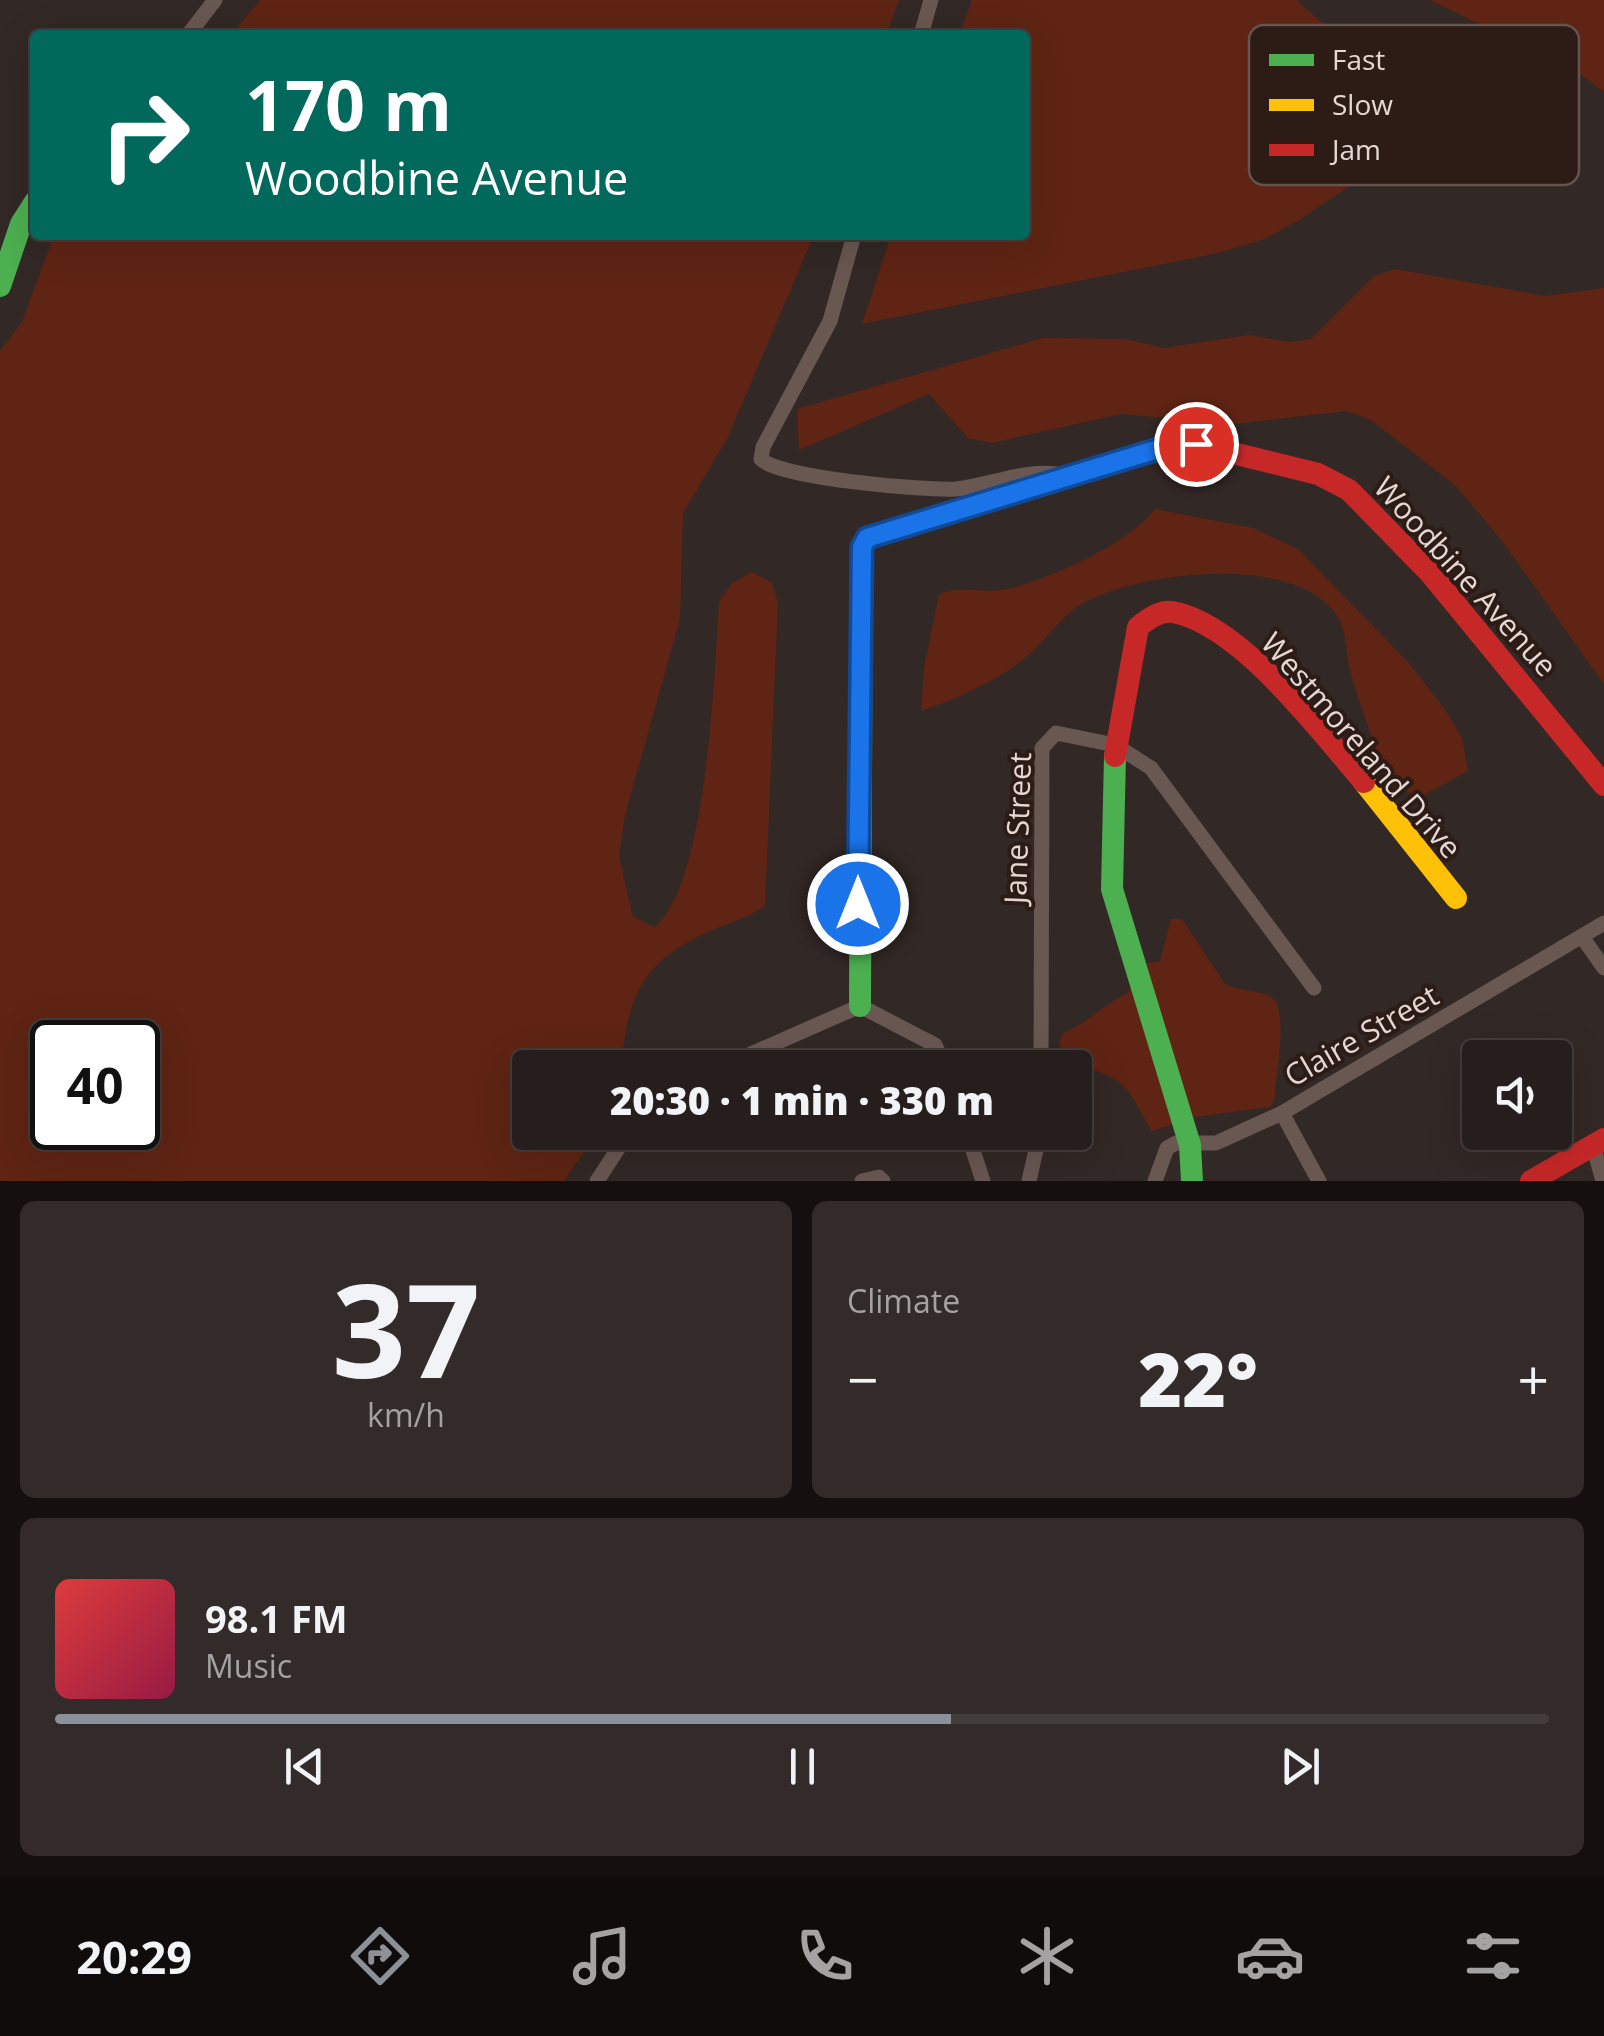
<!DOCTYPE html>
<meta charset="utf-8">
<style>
:root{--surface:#261e1c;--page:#322b29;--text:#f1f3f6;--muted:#a4a2a3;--line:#423c3b;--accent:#8c9099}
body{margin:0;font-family:"Open Sans",sans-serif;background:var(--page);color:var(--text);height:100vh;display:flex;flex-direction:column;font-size:38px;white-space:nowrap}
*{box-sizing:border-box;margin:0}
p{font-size:32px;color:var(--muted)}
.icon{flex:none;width:55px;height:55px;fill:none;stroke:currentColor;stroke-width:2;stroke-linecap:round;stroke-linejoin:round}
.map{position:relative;height:1181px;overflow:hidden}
.sheet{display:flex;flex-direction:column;gap:20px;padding:20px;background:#15100f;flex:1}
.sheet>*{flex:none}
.banner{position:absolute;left:30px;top:30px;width:1000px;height:210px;border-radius:10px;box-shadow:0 10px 40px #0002,0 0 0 2px var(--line);background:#00695c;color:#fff;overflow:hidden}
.tools{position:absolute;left:1462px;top:1040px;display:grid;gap:20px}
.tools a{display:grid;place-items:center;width:110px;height:110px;border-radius:10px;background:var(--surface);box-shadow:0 10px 40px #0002,0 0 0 2px var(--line);font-size:50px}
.speed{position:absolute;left:30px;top:1020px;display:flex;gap:20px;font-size:50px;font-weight:700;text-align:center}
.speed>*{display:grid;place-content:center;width:130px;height:130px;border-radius:50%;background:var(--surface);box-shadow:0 10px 40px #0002,0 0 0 2px var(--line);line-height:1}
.speed .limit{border:5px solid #111;border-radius:15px;background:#fff;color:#111}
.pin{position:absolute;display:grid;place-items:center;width:85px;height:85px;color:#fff;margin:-42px;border:5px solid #fff;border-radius:50%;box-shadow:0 2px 10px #0007}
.me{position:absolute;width:110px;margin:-55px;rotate:0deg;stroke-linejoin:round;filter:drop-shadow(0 0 8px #0008)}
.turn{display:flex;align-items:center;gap:35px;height:210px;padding:0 50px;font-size:45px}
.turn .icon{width:130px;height:130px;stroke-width:2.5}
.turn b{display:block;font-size:70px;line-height:85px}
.big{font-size:75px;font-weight:800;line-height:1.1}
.sheet .tile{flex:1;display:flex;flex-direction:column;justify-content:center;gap:15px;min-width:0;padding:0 35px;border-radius:15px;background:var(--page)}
.sheet .dial{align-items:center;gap:0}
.dial b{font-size:130px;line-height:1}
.song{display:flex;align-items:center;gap:30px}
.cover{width:120px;height:120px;border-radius:15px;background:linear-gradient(135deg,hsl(0 70% 55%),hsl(340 70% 35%))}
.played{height:10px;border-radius:5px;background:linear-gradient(90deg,var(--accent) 60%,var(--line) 60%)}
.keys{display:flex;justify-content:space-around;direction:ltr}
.heat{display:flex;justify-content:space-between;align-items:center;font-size:55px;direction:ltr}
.sheet .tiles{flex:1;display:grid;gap:20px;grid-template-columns:1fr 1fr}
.tile:last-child{grid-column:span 2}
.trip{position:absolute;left:512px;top:1050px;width:580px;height:100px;border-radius:10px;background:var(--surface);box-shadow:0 10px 40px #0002,0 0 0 2px var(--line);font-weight:800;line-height:100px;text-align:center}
.tab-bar{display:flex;height:160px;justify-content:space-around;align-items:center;background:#0f0c0b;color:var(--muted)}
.tab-bar .icon{width:70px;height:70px}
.tab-bar .active{color:var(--accent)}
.tab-bar b{font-size:45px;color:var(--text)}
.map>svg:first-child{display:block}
.green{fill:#5f2413;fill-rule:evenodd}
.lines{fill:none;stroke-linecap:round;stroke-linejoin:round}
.street{stroke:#695752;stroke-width:15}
.fast{stroke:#4caf50;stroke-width:22}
.slow{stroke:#ffc107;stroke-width:22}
.jam{stroke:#c62828;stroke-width:22}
.route-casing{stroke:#114b97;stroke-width:25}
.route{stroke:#1a73e8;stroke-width:18}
.labels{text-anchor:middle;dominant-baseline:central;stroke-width:8;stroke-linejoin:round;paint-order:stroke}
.street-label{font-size:30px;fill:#e5d8d4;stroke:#2d1b16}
.key{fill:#2d1b16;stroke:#64544f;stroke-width:2.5}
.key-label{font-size:28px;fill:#e5d8d4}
</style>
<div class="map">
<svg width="1604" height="1181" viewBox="0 0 1604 1181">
<rect width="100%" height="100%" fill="#322825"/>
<g class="green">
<polygon points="260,0 899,0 886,35 231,35"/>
<polygon points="972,0 1297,0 1340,40 1448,91 1441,110 1385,151 1354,183 1299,220 1262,240 1214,254 862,324 891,235 1025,235 1025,35 959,35"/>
<polygon points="1430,0 1604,0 1604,92 1576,71"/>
<path d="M54,235H814L727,439L683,513L680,619L625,815L619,856L633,917L655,927C708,879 714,675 719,602L731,584L752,572L772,583L778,603L765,906C746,919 728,923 708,932C642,961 626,999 622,1067L530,1068V1132L597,1133L564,1181H0V351L22,322ZM52,1042H138V1128H52Z"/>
<polygon points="1395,269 1545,296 1604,288 1604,684 1502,541 1456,486 1371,420 1347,411 1234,424 1121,414 992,443 968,438 929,394 799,450 797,409 1043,338 1126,339 1164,348 1249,335 1290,342 1311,339 1374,276"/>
<path d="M1155,509L1253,528L1298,549L1408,662L1444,708L1462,738L1468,771L1421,797L1390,786C1376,748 1361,710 1350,671C1345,651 1348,630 1335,613C1293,553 1133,571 1077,607C1060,618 1049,636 1034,650C1004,678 959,698 921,711L924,667L939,594C962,585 985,594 1008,589C1050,579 1130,543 1155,509Z"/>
<path d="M1171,919H1182L1225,984C1239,992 1258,989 1271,997C1290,1008 1275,1077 1275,1098L1270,1107L1195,1117L1152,1131C1120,1076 1129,1083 1069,1061L1059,1044L1063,1033C1089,1022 1102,1006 1129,992L1138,965L1160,961Z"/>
</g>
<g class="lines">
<g class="street">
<polyline points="188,35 215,0"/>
<polyline points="921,35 931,0"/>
<path d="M854,235L830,321L763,447L761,459C778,478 926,491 956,489C993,485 1025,468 1063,475"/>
<polyline points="1582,937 1604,968"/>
<polyline points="719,1068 860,1006 935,1045 945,1068"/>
<polyline points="1041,1068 1042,748 1056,733 1115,745 1151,768 1314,988"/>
<polyline points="1282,1113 1319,1181"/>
<polyline points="967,1132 983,1181"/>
<polyline points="1593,1145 1603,1181"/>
<polyline points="597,1181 629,1132"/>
<polyline points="862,1181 879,1177 883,1181"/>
<polyline points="1029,1181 1040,1132"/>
<polyline points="1155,1181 1167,1148 1176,1143 1216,1143 1282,1113 1604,923"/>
</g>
<g class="fast">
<polyline points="0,286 21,224 35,202"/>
<polyline points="1115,756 1112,889 1190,1145 1192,1181"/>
<polyline points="860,1006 862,547 867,538 1000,497"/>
</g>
<polyline class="slow" points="1364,782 1456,898"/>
<g class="jam">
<polyline points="1000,497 1168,446 1196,444 1318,474 1349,490 1430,573 1604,785"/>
<path d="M1115,756L1138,627C1148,619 1160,610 1173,612C1241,625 1320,731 1364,782"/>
<polyline points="1531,1181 1604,1139"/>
</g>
</g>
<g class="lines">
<g class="route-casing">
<polyline id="route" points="858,904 862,547 867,538 1168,446 1196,444"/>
</g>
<use href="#route" class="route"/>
</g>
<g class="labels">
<g class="street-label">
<text transform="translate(1466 576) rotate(48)">Woodbine Avenue</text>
<text transform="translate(1362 745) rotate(49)">Westmoreland Drive</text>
<text transform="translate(1017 828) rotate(-88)">Jane Street</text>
<text transform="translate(1361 1035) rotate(-30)">Claire Street</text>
</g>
</g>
<rect x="1249" y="25" width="330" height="160" rx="15" class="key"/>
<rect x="1269" y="54" width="45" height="12" fill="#4caf50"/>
<rect x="1269" y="99" width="45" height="12" fill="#ffc107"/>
<rect x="1269" y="144" width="45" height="12" fill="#c62828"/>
<g class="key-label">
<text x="1332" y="70">Fast</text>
<text x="1332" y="115">Slow</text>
<text x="1332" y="160">Jam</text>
</g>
</svg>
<div class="tools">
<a><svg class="icon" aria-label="sound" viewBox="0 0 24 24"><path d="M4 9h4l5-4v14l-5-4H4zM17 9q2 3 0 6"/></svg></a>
</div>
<div class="speed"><div class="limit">40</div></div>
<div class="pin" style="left:1196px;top:444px;background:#d93025"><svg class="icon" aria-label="arrive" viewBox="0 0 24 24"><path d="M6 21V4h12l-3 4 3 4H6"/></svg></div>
<svg class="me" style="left:858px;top:904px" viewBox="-20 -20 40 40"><circle r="17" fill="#1a73e8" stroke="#fff" stroke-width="3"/><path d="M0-11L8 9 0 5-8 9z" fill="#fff"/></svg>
<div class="trip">20:30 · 1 min · 330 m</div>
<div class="banner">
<div class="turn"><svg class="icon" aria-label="right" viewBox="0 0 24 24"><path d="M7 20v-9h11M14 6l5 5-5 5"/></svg><div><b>170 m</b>Woodbine Avenue</div></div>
</div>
</div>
<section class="sheet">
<div class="tiles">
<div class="tile dial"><b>37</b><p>km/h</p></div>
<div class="tile"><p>Climate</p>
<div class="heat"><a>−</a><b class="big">22°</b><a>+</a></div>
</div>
<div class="tile">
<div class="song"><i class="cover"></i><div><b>98.1 FM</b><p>Music</p></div></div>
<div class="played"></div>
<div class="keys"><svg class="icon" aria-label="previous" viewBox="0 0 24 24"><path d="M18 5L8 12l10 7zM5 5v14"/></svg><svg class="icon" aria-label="pause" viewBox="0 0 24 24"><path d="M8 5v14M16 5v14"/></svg><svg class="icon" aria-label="next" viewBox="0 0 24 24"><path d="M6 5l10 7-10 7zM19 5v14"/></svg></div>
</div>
</div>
</section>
<nav class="tab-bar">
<b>20:29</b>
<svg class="icon active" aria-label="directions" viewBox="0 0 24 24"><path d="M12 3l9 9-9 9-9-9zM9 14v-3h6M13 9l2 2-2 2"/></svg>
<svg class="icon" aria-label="music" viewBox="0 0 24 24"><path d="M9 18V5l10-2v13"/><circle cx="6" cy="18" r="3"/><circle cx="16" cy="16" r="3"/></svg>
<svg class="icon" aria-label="phone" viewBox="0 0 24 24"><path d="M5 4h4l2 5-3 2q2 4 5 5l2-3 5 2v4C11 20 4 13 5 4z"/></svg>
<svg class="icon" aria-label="climate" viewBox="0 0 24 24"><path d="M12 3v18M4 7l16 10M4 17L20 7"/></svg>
<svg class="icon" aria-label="car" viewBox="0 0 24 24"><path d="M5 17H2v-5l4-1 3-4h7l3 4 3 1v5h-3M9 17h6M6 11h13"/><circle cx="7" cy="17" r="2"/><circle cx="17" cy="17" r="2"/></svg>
<svg class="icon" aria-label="filters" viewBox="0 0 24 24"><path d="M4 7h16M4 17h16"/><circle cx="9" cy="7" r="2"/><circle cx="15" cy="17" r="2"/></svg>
</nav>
